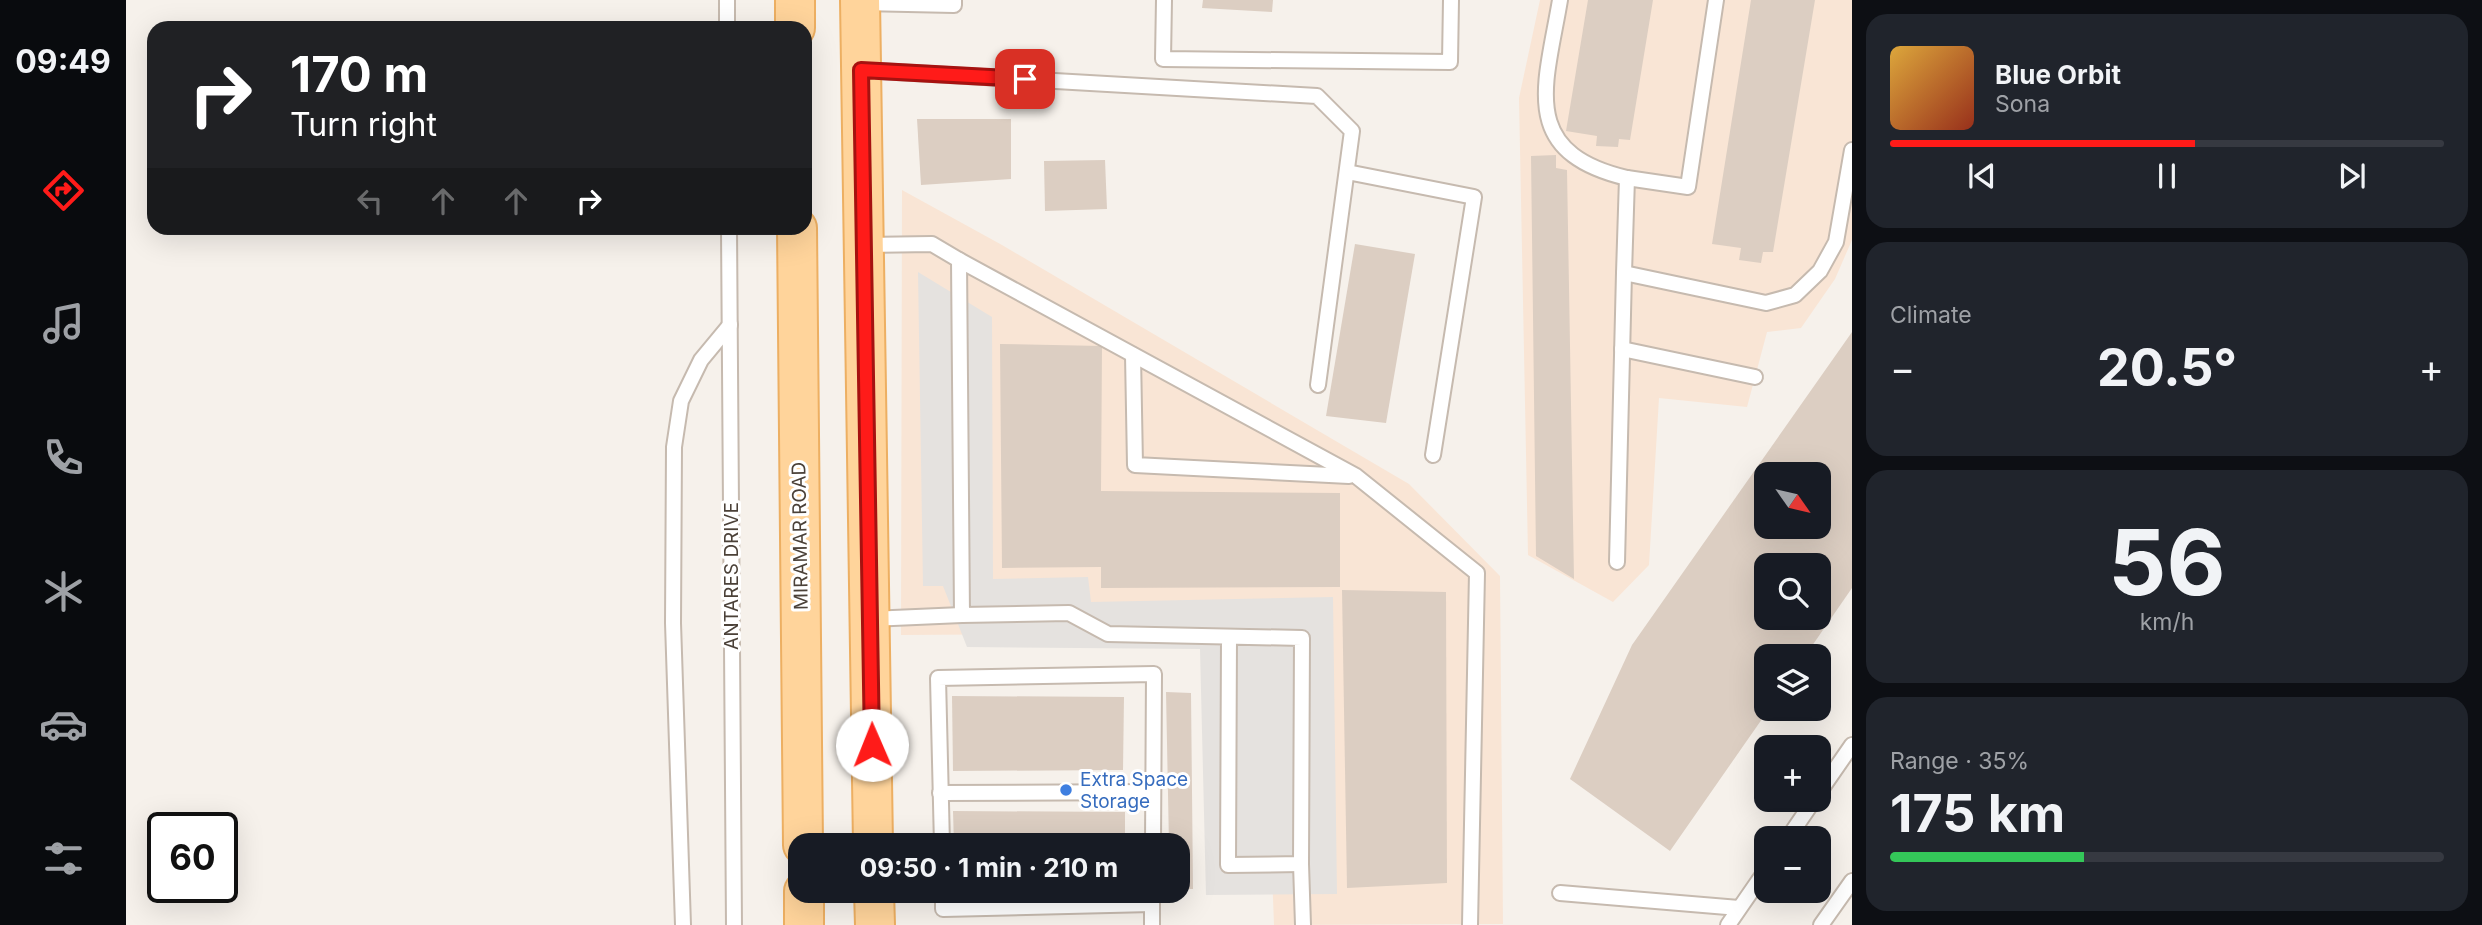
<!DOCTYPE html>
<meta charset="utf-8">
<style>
:root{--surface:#171b24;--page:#20242c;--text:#f1f3f6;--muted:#9ea1a6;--line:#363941;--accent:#ff1b19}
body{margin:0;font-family:Inter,sans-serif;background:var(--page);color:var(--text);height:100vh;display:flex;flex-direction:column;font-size:26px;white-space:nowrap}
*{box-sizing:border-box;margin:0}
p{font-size:23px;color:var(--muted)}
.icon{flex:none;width:38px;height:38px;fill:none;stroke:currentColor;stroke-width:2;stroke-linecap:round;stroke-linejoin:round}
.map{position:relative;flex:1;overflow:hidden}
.drawer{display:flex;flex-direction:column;gap:14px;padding:14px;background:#0d0f14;width:630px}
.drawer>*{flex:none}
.top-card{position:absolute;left:21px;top:21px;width:665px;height:214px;border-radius:21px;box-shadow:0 7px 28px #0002;background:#202124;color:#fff;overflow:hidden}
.needle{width:46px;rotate:124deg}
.controls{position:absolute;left:1628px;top:462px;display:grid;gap:14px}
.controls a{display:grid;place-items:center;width:77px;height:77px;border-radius:14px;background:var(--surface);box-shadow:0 7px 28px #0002;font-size:35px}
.speed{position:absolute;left:21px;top:812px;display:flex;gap:14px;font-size:35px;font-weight:700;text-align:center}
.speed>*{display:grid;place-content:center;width:91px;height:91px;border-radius:50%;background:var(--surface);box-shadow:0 7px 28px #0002;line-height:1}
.speed .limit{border:4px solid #111;border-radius:10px;background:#fff;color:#111}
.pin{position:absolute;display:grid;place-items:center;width:60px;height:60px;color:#fff;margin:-30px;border-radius:14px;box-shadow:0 4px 10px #0006}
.me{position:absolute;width:77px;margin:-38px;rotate:359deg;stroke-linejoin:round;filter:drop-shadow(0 0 5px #0008)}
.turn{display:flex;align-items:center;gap:24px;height:147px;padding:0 28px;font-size:32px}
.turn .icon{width:91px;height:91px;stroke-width:2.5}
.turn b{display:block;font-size:49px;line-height:60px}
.lanes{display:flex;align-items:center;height:66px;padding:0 28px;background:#0003;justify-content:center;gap:35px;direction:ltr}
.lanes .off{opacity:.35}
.big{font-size:52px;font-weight:700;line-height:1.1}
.drawer .tile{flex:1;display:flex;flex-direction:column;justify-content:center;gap:10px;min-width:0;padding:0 24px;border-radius:21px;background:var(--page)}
.drawer .dial{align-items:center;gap:0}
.dial b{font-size:91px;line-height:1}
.song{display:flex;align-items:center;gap:21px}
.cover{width:84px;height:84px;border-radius:10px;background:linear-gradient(135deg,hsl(40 70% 55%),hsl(10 70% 35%))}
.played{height:7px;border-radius:4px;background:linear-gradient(90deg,var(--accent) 55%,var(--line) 55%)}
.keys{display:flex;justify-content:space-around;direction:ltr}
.heat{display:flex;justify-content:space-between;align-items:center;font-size:38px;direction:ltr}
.charge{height:10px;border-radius:5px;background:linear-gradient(90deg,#34c759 35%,var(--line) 0)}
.trip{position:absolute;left:662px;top:833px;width:402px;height:70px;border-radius:21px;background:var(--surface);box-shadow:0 7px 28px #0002;font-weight:700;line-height:70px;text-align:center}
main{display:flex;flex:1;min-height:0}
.tab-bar{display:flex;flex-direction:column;width:126px;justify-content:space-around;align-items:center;background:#090b0e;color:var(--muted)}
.tab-bar .icon{width:49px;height:49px}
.tab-bar .selected{color:var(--accent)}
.tab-bar b{font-size:32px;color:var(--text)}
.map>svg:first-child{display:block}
.commercial{fill:#f9e5d5}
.parking{fill:#e5e2df}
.building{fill:#dccec2;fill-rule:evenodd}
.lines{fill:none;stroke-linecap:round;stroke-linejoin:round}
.service-casing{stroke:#c6baaf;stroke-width:18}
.primary-casing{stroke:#edaf62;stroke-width:42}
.service{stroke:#fff;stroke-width:14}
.primary{stroke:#ffd49b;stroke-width:38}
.route-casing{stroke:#a61210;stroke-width:18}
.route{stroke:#ff1b19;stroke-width:12}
.shop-dot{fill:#3f7fe0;stroke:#fff;stroke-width:2.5}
.labels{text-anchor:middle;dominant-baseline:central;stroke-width:6;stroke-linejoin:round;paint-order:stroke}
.street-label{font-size:19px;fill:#4b4138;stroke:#fff}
.shop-label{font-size:19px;fill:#366cbe;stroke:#fff;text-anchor:start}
</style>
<main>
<nav class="tab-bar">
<b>09:49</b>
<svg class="icon selected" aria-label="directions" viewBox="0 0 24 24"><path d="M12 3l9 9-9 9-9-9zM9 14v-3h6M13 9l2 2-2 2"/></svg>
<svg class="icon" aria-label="music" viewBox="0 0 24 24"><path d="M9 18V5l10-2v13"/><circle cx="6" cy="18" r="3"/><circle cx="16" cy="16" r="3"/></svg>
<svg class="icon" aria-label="phone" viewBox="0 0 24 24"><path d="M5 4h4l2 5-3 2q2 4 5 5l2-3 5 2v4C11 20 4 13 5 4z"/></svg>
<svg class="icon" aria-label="climate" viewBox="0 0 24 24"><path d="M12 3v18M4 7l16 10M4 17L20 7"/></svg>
<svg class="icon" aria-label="car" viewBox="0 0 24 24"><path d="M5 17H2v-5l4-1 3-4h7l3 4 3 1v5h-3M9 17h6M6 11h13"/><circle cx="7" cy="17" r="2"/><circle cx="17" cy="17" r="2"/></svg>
<svg class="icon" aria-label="filters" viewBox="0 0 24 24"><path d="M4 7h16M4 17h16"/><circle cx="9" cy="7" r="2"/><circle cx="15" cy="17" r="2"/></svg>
</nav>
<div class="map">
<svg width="1726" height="925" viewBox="0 0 1726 925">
<rect width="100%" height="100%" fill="#f6f1eb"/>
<g class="commercial">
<polygon points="1414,0 1726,0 1726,240 1709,279 1675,328 1641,332 1621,407 1533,398 1523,565 1487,602 1402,555 1393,98"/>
<polygon points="776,190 876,245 1283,484 1374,576 1377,924 1148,925 1137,633 775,635"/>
</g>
<polygon class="parking" points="792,272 866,317 867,579 962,577 965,602 1207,597 1211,894 1080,895 1074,649 841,647 817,586 797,586"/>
<g class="building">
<polygon points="1077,0 1147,0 1146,12 1076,8"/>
<polygon points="1462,0 1527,0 1504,140 1493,139 1492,147 1470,146 1471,136 1440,131"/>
<polygon points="1625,0 1689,0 1647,252 1637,252 1635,263 1613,260 1615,248 1586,244"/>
<polygon points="791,119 885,119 885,179 795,185"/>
<polygon points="1430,155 1430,168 1441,170 1448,579 1410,556 1405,156"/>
<polygon points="979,160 981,209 919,211 918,161"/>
<polygon points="1229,244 1289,254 1260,423 1200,416"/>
<path d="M1726,332V588L1679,656H1640V709H1643L1544,851L1444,779L1506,645ZM1640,474H1692V527H1640ZM1640,565H1692V618H1640Z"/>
<polygon points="874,344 976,346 975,491 1214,493 1214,587 975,588 975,567 876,568"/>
<polygon points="1216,590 1320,592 1321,883 1221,888"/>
<polygon points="1040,692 1065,693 1067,889 1052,889 1052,845 1043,845"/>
<polygon points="826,696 998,697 997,770 827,771"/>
<polygon points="827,811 999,812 999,845 828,845"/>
</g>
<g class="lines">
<g class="service-casing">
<g id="service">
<polyline points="601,0 601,28"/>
<polyline points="1038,0 1037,59 1324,62 1325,0"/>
<path d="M1434,0C1420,84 1391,152 1501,178"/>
<polyline points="735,3 828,5 828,0"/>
<polyline points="736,70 1191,96 1226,131 1192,385"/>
<polyline points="1221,172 1348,197 1307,455"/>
<polyline points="603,228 608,925"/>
<polyline points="739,245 806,244 833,260 836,615 943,613 982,634 1176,638 1175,864 1102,865 1103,638"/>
<polyline points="833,260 1230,476 1351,573 1344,925"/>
<polyline points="1498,273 1501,178 1562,187 1590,0"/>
<polyline points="1496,349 1629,377"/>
<polyline points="1007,355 1009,465 1223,476"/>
<polyline points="1491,562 1498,273 1640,303 1669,295 1694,271 1710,242 1726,150"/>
<polyline points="744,619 836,615"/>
<polyline points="814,793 1027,792"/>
<polyline points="1692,794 1726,745"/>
<polyline points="1662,838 1688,800"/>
<polyline points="816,845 812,678 1028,674 1027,845"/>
<polyline points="1175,864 1177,925"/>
<polyline points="817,891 817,909 1026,904"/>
<polyline points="1434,893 1613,908"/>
<polyline points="557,925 547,623 548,447 555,401 575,360 604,325"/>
<polyline points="1026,925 1026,891"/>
<polyline points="1602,925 1640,870"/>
<polyline points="1695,925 1726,881"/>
</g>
</g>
<g class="primary-casing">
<g id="primary">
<polyline points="669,0 669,28"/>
<polyline points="734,0 747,845"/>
<polyline points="671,228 677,845"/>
<polyline points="678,891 678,925"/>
<polyline points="748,891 749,925"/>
</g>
</g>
<use href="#service" class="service"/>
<use href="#primary" class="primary"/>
</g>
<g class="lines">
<g class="route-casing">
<polyline id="route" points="746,745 735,70 899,79"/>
</g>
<use href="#route" class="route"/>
</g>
<circle class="shop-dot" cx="940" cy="790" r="7"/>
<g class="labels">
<g class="street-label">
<text transform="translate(674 536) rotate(-91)">MIRAMAR ROAD</text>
<text transform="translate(605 576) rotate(-90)">ANTARES DRIVE</text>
</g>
<g class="shop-label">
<text x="954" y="779">Extra Space<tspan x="954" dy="22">Storage</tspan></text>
</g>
</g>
</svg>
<div class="controls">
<a><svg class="needle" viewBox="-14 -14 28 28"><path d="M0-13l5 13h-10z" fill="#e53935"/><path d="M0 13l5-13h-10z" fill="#9ea1a6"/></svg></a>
<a><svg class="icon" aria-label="search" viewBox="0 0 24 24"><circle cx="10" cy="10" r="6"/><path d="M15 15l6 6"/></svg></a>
<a><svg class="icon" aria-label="layers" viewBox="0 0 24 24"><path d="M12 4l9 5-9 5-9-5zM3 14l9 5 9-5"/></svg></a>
<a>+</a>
<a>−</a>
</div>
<div class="speed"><div class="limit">60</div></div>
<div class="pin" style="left:899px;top:79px;background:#d93025"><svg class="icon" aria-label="arrive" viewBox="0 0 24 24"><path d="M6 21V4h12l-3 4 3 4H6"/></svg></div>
<svg class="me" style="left:746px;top:745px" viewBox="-20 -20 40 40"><circle r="19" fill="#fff"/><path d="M0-13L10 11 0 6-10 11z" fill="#ff1b19"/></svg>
<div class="trip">09:50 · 1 min · 210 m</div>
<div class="top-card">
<div class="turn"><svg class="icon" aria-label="right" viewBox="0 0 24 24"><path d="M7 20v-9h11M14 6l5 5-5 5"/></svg><div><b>170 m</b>Turn right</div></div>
<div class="lanes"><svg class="icon off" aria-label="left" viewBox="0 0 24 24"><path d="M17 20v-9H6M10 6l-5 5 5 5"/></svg><svg class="icon off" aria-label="ahead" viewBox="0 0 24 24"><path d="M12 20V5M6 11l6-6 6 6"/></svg><svg class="icon off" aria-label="ahead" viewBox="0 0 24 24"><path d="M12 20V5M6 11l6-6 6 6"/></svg><svg class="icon" aria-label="right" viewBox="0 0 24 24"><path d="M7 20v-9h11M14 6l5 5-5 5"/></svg></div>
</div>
</div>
<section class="drawer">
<div class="tile">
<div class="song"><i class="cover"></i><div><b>Blue Orbit</b><p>Sona</p></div></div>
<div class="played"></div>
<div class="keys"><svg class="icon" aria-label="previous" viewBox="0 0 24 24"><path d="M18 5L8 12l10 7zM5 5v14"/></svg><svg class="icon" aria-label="pause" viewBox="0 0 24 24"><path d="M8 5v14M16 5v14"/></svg><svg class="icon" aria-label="next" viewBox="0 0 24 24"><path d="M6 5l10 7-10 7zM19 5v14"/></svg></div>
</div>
<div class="tile"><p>Climate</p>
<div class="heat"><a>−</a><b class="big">20.5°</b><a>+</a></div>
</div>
<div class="tile dial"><b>56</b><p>km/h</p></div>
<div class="tile"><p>Range · 35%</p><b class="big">175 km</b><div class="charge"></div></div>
</section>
</main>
